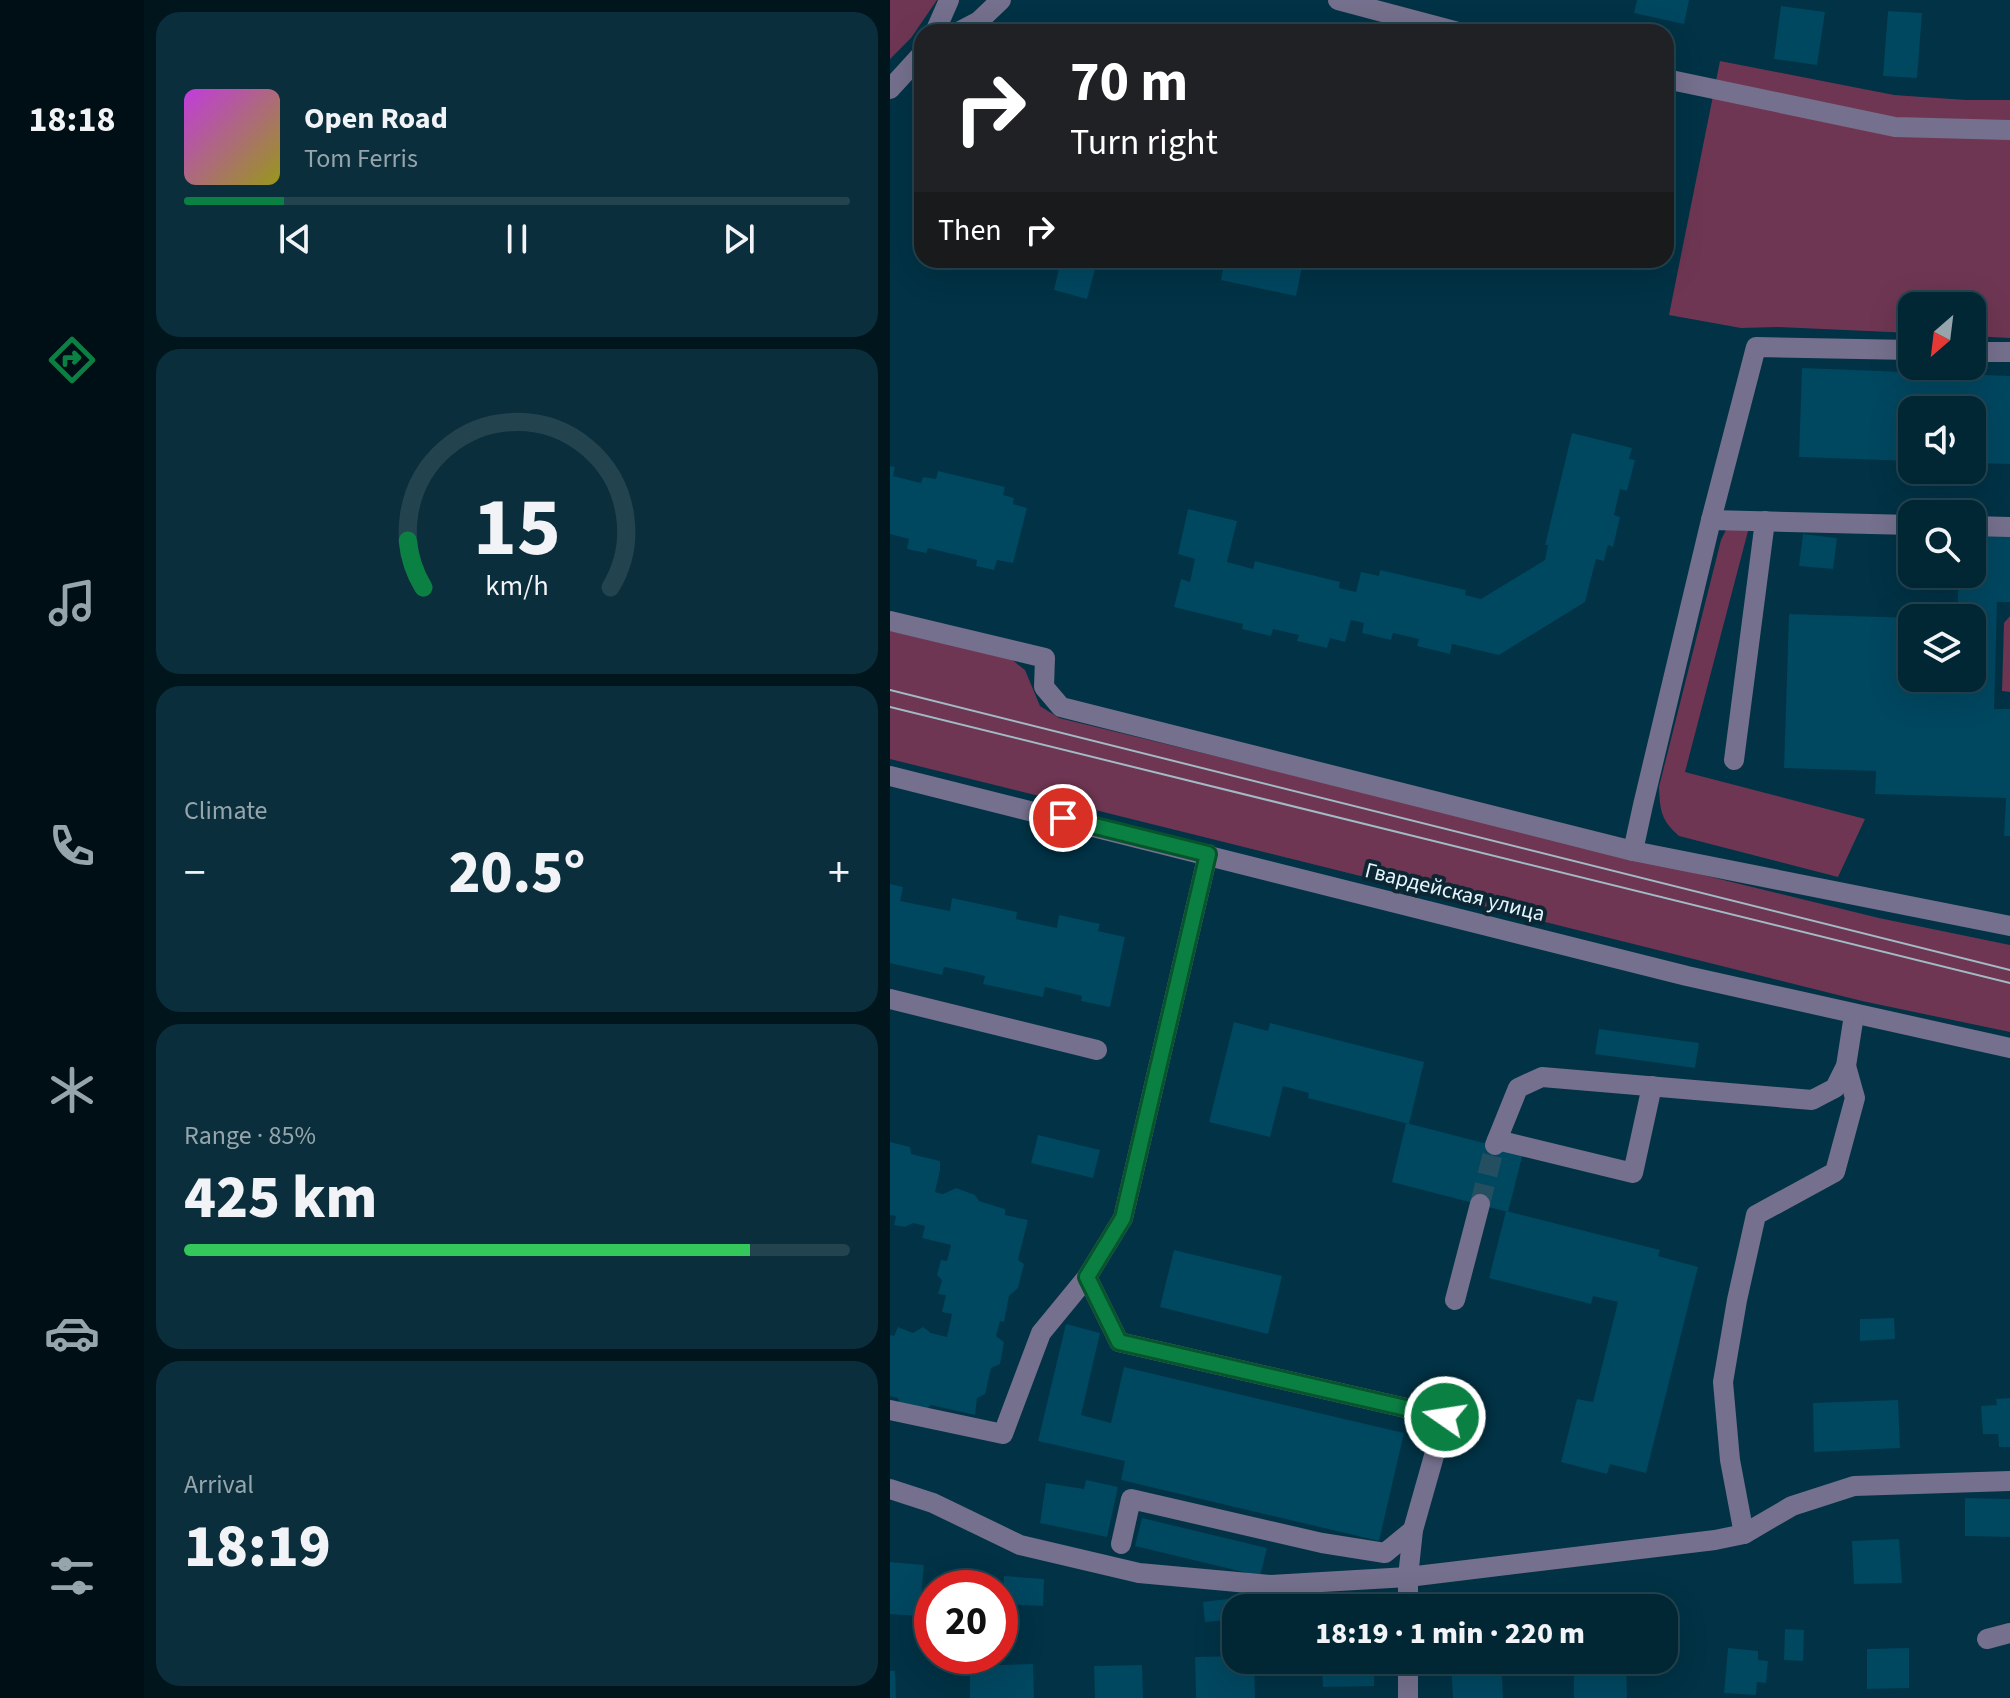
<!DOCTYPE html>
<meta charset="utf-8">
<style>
:root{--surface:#012634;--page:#0b2e3c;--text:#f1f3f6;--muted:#96a5ac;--line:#23434f;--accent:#0b8043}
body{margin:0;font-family:"Source Sans 3",sans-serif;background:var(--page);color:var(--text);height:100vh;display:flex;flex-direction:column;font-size:30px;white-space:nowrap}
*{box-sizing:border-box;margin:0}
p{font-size:26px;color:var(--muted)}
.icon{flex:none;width:44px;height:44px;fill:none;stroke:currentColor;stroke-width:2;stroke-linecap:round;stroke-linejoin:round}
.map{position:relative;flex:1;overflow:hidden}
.details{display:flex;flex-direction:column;gap:12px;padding:12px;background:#01151d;width:746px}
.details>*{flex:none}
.guide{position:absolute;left:24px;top:24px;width:760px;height:244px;border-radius:24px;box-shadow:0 8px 32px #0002,0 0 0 2px var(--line);background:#202124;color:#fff;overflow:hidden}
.needle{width:52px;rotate:208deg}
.controls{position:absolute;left:1008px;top:292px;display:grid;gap:16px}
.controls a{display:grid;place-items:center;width:88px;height:88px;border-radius:16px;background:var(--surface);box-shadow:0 8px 32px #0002,0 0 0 2px var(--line);font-size:40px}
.speed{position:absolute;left:24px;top:1570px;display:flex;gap:16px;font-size:40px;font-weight:700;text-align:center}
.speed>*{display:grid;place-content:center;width:104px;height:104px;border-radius:50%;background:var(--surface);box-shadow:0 8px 32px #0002,0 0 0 2px var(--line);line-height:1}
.speed .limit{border:12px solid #d22;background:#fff;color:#111}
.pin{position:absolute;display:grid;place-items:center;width:68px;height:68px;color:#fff;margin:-34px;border:4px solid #fff;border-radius:50%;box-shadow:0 2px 8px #0007}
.me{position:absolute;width:88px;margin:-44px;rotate:283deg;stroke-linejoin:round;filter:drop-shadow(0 0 6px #0008)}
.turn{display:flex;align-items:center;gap:28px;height:168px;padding:0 24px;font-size:36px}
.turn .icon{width:104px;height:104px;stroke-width:2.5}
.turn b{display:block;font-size:56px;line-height:68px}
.then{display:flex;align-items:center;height:76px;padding:0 24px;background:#0003;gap:16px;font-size:30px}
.big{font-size:60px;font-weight:800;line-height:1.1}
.details .card{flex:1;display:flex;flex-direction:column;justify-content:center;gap:12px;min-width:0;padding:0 28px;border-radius:24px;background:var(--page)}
.details .dial{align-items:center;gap:0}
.dial svg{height:208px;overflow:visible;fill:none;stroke:var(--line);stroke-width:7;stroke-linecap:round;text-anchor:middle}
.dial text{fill:var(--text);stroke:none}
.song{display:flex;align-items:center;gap:24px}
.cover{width:96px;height:96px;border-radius:12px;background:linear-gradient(135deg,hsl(290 70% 55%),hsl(60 70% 35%))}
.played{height:8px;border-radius:4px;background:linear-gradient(90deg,var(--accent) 15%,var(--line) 15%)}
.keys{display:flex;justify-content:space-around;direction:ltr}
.heat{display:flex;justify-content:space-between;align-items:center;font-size:44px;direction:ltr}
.charge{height:12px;border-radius:6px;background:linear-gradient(90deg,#34c759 85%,var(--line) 0)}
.trip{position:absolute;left:332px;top:1594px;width:456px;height:80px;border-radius:24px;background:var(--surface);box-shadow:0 8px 32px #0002,0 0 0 2px var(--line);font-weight:800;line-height:80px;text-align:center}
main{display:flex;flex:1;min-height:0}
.menu{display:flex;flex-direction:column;width:144px;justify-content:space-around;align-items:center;background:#000f15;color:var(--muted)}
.menu .icon{width:56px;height:56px}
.menu .active{color:var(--accent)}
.menu b{font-size:36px;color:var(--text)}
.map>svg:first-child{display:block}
.green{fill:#6e3652}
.building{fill:#004760}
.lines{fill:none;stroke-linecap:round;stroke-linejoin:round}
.minor-tunnel{stroke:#234f61;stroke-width:20;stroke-dasharray:20 10;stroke-linecap:butt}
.minor{stroke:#74708d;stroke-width:20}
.tram{stroke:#a0bac6;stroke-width:2}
.route-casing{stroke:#07532c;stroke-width:20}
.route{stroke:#0b8043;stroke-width:14}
.labels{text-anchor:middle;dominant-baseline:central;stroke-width:8;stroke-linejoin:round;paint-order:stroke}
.street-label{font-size:22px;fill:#e5f5fd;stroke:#0c2733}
</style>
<main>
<nav class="menu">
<b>18:18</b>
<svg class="icon active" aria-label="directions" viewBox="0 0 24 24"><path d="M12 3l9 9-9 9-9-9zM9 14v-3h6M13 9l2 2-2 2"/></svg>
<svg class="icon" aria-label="music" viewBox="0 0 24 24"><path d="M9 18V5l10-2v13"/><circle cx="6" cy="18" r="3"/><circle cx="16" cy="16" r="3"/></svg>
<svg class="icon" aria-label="phone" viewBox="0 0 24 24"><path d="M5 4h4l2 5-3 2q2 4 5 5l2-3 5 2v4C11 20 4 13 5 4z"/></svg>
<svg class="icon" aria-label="climate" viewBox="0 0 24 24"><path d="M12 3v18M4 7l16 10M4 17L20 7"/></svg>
<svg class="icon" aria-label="car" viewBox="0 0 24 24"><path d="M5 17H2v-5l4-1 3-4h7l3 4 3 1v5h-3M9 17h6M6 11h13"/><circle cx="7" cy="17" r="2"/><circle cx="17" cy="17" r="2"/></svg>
<svg class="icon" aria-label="filters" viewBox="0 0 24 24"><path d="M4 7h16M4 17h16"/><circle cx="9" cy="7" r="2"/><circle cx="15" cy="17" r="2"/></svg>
</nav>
<section class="details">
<div class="card">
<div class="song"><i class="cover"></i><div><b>Open Road</b><p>Tom Ferris</p></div></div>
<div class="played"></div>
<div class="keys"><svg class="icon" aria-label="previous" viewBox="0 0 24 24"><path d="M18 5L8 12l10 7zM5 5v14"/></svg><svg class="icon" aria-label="pause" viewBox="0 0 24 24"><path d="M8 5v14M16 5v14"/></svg><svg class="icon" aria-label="next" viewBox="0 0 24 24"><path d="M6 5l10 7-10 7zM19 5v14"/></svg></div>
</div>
<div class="card dial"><svg viewBox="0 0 100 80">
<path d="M14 69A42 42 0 1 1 86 69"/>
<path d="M14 69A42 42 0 0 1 8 51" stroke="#0b8043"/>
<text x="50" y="56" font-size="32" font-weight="700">15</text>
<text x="50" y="72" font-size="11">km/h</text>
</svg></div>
<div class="card"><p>Climate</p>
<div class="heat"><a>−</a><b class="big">20.5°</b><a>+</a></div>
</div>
<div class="card"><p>Range · 85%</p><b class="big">425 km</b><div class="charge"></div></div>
<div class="card"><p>Arrival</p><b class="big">18:19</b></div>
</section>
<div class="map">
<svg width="1120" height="1698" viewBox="0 0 1120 1698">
<rect width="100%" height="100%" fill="#013245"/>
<g class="green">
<polygon points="0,0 47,0 21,38 0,59"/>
<polygon points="830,61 1004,95 1076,100 1120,100 1120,338 1082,336 1082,306 1022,306 1022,333 887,327 851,328 779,315"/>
<path d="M844,527L858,531L795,772L975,819L948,877L789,836C771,820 770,811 769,787L831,540L836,530Z"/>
<polygon points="1120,616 1120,692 1112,691 1114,623"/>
<polygon points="0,631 121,659 135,670 150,706 169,718 989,918 1120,945 1120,1032 972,1001 0,759"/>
</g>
<g class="building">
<polygon points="747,0 799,0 794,24 744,13"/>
<polygon points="891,6 935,12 927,65 884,59"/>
<polygon points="998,11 1032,13 1027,78 993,76"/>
<polygon points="171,260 207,261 197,299 164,290"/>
<polygon points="335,260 401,260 413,262 406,296 331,280"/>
<polygon points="722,260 761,260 760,268 722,262"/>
<polygon points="912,368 1120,376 1120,464 1082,463 1082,410 1022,410 1022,461 909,457"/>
<polygon points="682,433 742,448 739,459 745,460 737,491 730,489 724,515 730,517 723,547 718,545 714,561 706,559 695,602 609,655 562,644 560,654 527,646 529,639 503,633 501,640 472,633 474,623 461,620 455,642 440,638 437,648 407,641 409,635 383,629 381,636 352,629 353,624 284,607 291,579 300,582 305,559 288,554 298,509 347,521 337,562 363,569 365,561 450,582 449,588 466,592 471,572 489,576 490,570 576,590 575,595 591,599 655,560 658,545 655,545"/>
<polygon points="0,466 5,467 3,476 31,483 33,477 46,479 48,471 115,487 113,495 124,498 123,504 137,508 123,563 107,560 104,570 86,566 87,560 38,548 36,553 17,549 19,539 0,534"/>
<polygon points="913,534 947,538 943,569 909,566"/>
<polygon points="1082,534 1120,536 1120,602 1107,602 1104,709 1120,709 1120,836 1114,836 1116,798 985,794 986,771 894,768 899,614 1022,618 1022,678 1082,678 1082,618 1067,618 1069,574 1082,574"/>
<polygon points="0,884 13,887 10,901 60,911 62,898 127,912 126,919 167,928 169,915 210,924 208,931 235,937 220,1007 191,1001 192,996 155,987 153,997 93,984 95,976 74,971 54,967 52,975 0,963"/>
<polygon points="344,1022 378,1031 380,1023 534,1062 519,1124 418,1098 419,1093 393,1086 380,1137 319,1122"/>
<polygon points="709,1029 809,1043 805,1068 705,1054"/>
<polygon points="516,1123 633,1153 618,1212 502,1182"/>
<polygon points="148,1135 210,1150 203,1178 141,1163"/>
<polygon points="0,1142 20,1147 21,1154 50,1161 50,1170 45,1192 53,1194 66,1188 85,1195 89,1201 115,1209 115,1215 138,1220 128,1260 134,1264 128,1288 119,1296 114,1322 110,1321 106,1336 114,1342 110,1364 101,1368 95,1394 87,1398 85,1415 41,1405 35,1411 10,1404 8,1398 0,1396 0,1335 4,1336 8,1327 23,1333 33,1327 41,1333 57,1337 62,1314 52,1312 56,1295 48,1294 52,1280 47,1275 51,1260 57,1261 61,1245 32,1238 35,1226 23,1223 15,1227 4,1225 6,1216 0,1215"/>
<polygon points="616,1211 770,1250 768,1256 808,1267 756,1473 720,1464 717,1474 671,1462 687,1399 703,1402 728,1302 703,1296 701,1304 599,1278"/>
<polygon points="284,1250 392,1276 378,1334 270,1307"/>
<polygon points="1004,1318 1005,1339 970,1341 970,1319"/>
<polygon points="176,1324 210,1333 191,1415 221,1423 234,1367 514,1433 489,1541 231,1480 235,1461 148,1441"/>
<polygon points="1120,1398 1120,1447 1109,1447 1108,1434 1093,1434 1091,1406 1107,1405 1106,1399"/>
<polygon points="1008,1400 1010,1448 924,1452 923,1403"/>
<polygon points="196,1480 228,1487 217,1537 150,1523 156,1483 194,1489"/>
<polygon points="1075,1498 1120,1499 1120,1537 1075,1536"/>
<polygon points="252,1518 377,1548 370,1576 245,1546"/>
<polygon points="1009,1539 1012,1583 964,1584 962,1541"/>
<polygon points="0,1562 34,1565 29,1616 0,1614"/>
<polygon points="114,1576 154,1579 153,1606 113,1604"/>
<polygon points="378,1594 379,1608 346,1608 346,1619 315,1622 313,1602"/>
<polygon points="895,1629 914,1630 913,1661 894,1660"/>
<polygon points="838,1648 868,1651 868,1660 878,1661 876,1683 867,1682 866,1695 834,1693"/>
<polygon points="1019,1648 1019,1688 977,1689 977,1649"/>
<polygon points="346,1656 346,1660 364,1660 365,1698 306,1698 305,1657"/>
<polygon points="442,1660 484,1660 484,1686 433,1687 432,1670 442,1669"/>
<polygon points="561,1660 611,1660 613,1698 563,1698"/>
<polygon points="694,1660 736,1660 737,1698 684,1698 684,1673 694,1674"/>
<polygon points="143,1664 144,1698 80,1698 80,1666"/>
<polygon points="252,1665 253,1698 205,1698 204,1666"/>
<polygon points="0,1671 5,1671 6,1698 0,1698"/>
</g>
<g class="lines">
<polyline class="minor-tunnel" points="590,1204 605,1145"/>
<g class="minor">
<polyline points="448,0 568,32"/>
<polyline points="45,32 59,0"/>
<polyline points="68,32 89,21 111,0"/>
<polyline points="776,79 1005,127 1120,130"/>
<polyline points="0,89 32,54"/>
<polyline points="1082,352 1120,352"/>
<polyline points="821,520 1022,525"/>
<polyline points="1082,526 1120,527"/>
<polyline points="0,621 155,658 154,687 171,707 743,851 1120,926"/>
<polyline points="844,760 875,521"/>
<polyline points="0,776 797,976 1120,1048"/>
<polyline points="743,851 753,805 821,520 866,347 1022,350"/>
<polyline points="0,999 207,1050"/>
<polyline points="607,1140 743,1173 762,1086"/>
<polyline points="605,1145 628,1088 652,1077 922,1100 945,1088 956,1066 964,1015"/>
<polyline points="197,1277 229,1342 555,1417 523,1530 518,1577 518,1608"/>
<polyline points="565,1300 590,1204"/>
<polyline points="0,1410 113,1434 151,1333 197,1277 233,1218 318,854"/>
<polyline points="0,1489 43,1503 130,1545 249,1573 380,1585 518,1577 825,1540 854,1534 840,1460 833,1382 847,1300 866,1215 945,1172 965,1098 956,1066"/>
<polyline points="854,1534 902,1506 964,1486 1120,1481"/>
<polyline points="231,1544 241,1499 432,1543 495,1553 523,1530"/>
<polyline points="1097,1639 1120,1633"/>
<polyline points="518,1698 518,1660"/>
</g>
<g class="tram">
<polyline points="0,690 1120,970"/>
<polyline points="0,707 1120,983"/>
</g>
</g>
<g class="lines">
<g class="route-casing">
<polyline id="route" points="173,818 318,854 233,1218 197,1277 229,1342 555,1417"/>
</g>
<use href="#route" class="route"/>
</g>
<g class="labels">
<g class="street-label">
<text transform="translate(565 892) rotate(14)">Гвардейская улица</text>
</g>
</g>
</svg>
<div class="controls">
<a><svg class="needle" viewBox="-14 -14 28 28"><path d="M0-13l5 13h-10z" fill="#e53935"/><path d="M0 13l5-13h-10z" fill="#96a5ac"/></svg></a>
<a><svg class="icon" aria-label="sound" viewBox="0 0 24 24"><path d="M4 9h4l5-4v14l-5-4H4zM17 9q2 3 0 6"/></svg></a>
<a><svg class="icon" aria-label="search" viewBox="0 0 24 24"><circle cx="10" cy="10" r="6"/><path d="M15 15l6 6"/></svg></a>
<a><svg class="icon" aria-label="layers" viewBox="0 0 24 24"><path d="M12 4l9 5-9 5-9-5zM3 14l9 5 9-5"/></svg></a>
</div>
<div class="speed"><div class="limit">20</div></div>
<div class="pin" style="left:173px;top:818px;background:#d93025"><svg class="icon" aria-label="arrive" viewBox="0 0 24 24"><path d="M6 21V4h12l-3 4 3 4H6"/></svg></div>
<svg class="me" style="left:555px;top:1417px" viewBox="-20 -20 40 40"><circle r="17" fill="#0b8043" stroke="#fff" stroke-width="3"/><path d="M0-11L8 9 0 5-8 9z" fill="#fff"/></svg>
<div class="trip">18:19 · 1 min · 220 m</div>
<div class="guide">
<div class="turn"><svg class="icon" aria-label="right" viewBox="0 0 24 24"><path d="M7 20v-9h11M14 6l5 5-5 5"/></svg><div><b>70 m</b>Turn right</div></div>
<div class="then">Then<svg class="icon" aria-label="right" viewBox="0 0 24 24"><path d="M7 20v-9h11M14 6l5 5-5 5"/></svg></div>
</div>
</div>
</main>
